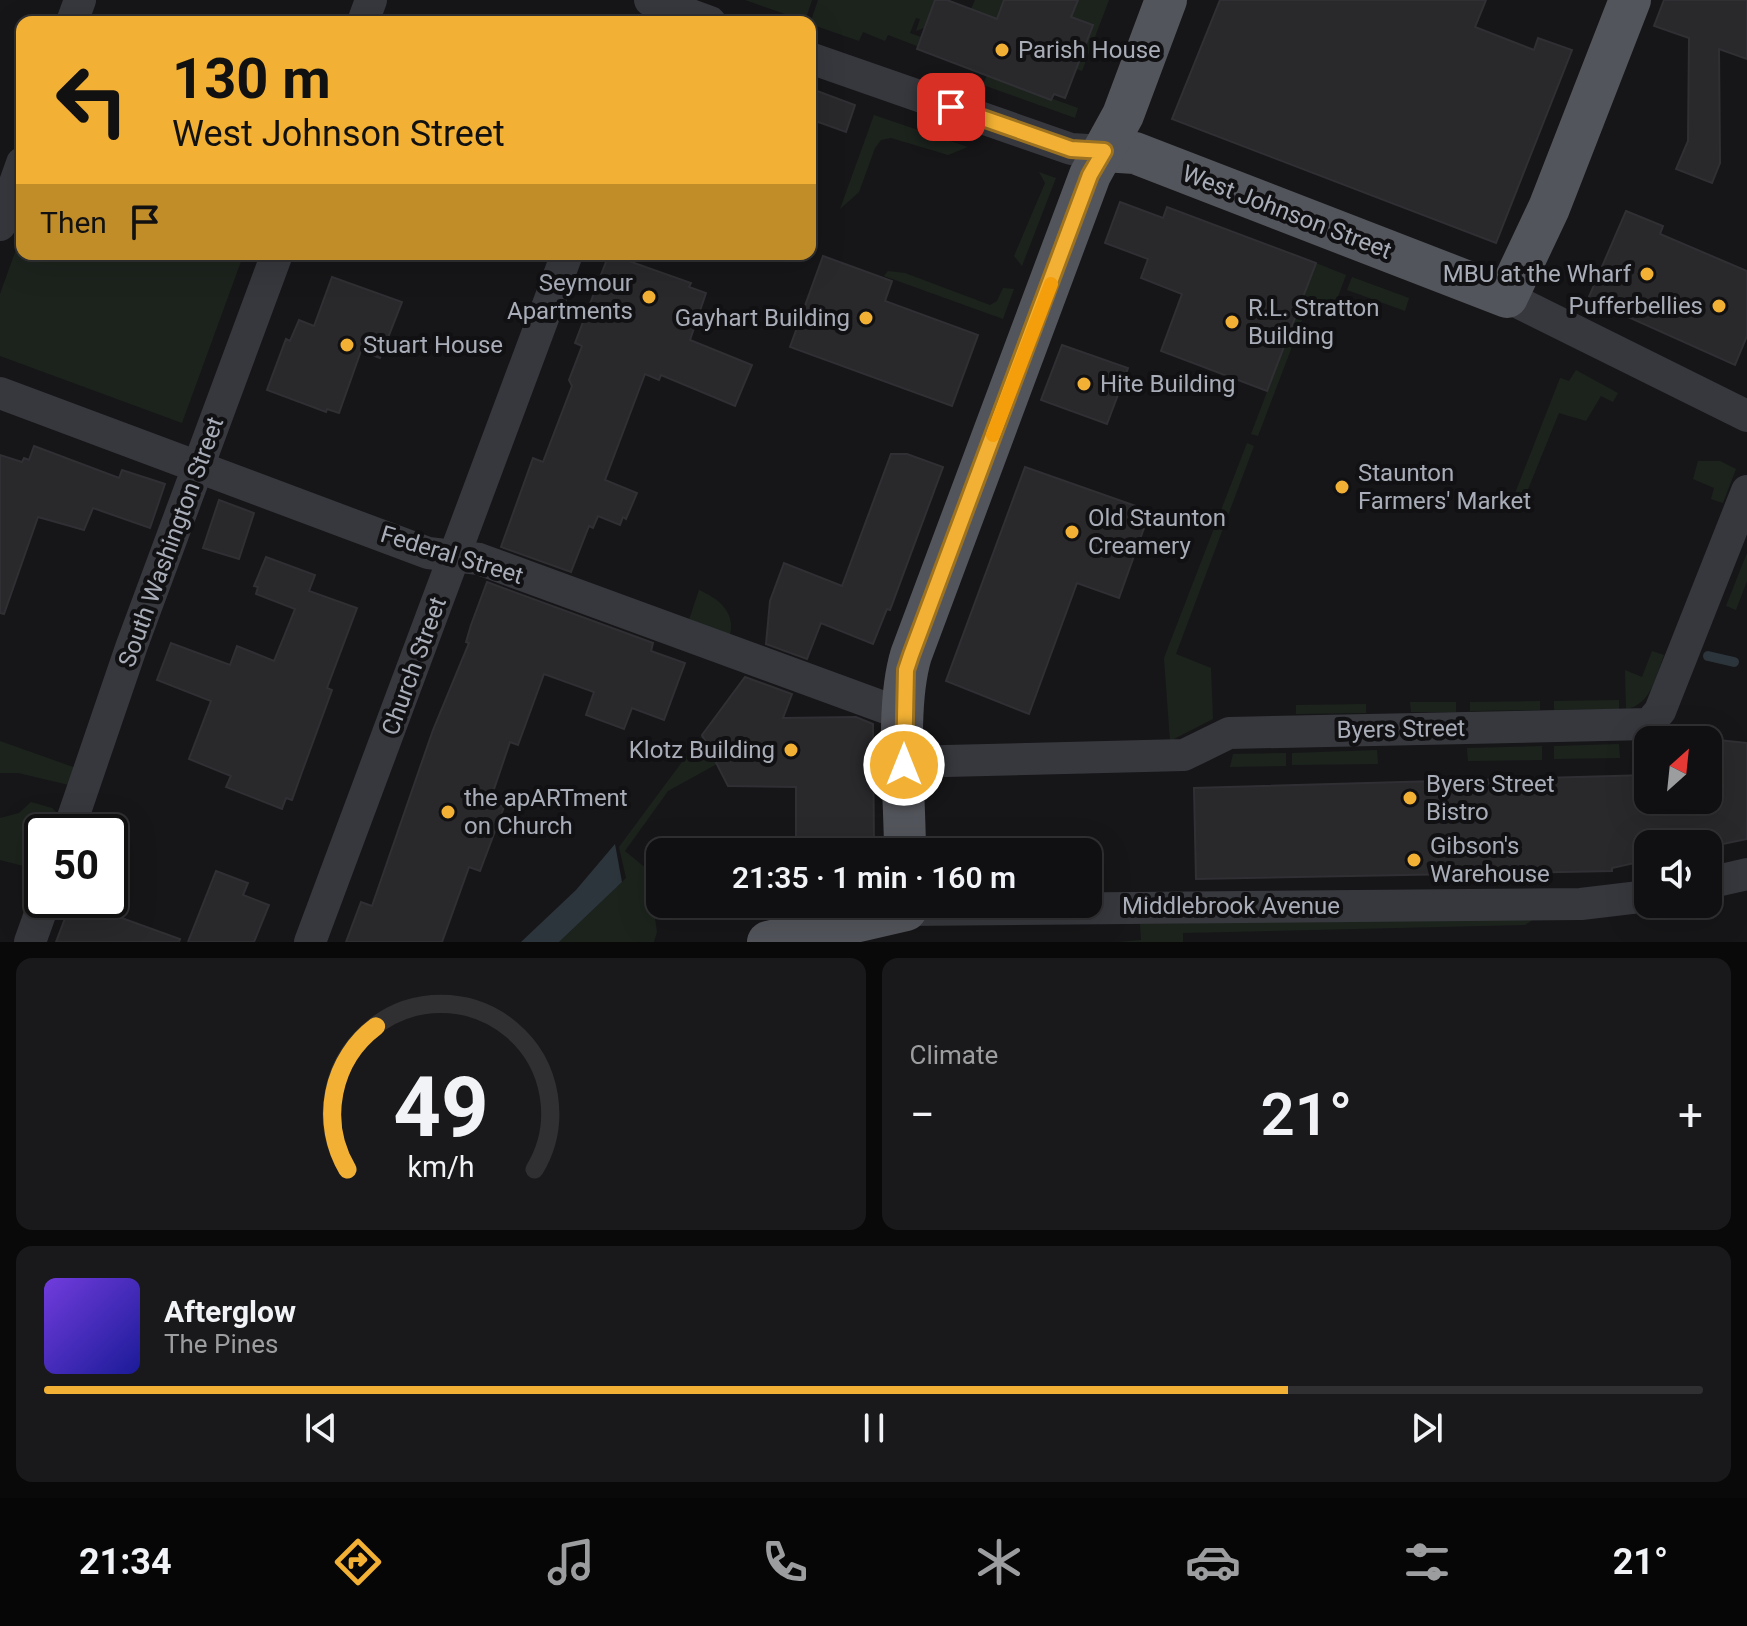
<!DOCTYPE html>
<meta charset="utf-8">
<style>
:root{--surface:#101012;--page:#19191b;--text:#f1f3f6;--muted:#9c9d9f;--line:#303032;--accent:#f2b134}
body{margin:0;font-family:Roboto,sans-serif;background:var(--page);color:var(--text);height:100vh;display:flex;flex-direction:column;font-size:30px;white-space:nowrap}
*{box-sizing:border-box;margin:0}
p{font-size:26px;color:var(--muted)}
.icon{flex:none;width:44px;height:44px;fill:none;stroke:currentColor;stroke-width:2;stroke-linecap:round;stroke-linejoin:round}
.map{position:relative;height:942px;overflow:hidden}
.details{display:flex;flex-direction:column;gap:16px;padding:16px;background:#09090a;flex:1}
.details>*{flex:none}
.hud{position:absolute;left:16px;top:16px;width:800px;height:244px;border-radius:16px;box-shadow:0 8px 32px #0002,0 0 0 2px var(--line);background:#f2b134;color:#111;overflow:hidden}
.needle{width:52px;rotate:27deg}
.buttons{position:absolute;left:1634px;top:726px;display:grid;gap:16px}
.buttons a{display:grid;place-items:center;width:88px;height:88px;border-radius:16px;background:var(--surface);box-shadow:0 8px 32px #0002,0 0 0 2px var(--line);font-size:40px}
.speed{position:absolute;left:24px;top:814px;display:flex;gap:16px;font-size:40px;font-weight:700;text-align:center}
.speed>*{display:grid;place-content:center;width:104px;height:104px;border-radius:50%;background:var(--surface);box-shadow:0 8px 32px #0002,0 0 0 2px var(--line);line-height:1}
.speed .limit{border:4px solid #111;border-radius:12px;background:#fff;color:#111}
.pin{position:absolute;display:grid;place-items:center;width:68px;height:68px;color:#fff;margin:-34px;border-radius:16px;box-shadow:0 4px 12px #0006}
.me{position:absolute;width:88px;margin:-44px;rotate:0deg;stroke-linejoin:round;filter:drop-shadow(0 0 6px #0008)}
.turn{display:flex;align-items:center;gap:28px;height:168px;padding:0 24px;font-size:36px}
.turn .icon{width:104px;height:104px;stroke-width:2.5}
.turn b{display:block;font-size:56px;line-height:68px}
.then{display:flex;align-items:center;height:76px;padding:0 24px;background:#0003;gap:16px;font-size:30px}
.big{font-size:60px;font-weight:600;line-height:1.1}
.details .card{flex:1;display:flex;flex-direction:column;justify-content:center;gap:12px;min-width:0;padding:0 28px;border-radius:16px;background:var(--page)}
.details .dial{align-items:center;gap:0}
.dial svg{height:208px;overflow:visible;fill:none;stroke:var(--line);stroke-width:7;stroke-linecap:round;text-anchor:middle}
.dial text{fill:var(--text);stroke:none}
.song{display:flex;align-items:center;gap:24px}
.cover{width:96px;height:96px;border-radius:12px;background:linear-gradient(135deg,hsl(260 70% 55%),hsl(240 70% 35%))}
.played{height:8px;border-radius:4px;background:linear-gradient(90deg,var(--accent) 75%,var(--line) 75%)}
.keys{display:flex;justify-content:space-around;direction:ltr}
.heat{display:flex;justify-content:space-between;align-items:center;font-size:44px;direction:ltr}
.details .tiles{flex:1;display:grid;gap:16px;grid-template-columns:1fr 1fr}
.card:last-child{grid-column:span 2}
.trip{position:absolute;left:646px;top:838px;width:456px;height:80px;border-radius:16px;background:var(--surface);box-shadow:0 8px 32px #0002,0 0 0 2px var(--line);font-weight:600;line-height:80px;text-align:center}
.tab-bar{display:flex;height:128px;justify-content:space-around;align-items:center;background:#060607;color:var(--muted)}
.tab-bar .icon{width:56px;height:56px}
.tab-bar .current{color:var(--accent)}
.tab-bar b{font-size:36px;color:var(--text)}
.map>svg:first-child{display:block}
.green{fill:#1c231d}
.water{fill:#2c353c}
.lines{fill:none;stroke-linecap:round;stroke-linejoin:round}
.stream{stroke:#2c353c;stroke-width:10}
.building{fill:#29292c;stroke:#303034;stroke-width:2}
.minor{stroke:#37383d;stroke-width:32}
.major{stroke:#53555c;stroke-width:42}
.route-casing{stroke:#9d7322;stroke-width:20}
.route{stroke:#f2b134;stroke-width:14}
.slow{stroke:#f59e0b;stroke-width:14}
.poi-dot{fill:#f2b134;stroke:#111113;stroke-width:3}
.labels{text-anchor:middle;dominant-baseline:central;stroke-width:8;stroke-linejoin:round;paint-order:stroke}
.poi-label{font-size:24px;fill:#a8adb8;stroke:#111113;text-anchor:start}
.street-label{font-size:24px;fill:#a8adb8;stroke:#111113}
</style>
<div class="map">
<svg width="1747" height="942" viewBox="0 0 1747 942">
<rect width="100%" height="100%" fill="#161618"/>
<g class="green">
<polygon points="745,0 812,0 805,21"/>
<polygon points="818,0 935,0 924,28 916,31 920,19 916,18 910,33 921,37 917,46 888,35 885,41 863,32 859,41 810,24"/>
<polygon points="975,0 1004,0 997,19 971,9"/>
<polygon points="1077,0 1109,0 1082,71 1076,69 1093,25 1071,17"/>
<polygon points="987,75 1078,108 1075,118 983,85"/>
<polygon points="874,115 968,147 948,155 891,138 881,140 875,148 859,192 840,209"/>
<polygon points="1039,172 1056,178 1022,266 1014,256 1045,183"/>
<polygon points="22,233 22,254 243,256 182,423 0,356 0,294"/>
<polygon points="1316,263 1346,275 1333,310 1309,302 1258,436 1251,434"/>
<polygon points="888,271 905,273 990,305 997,301 1003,288 1014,289 1003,319 884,276"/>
<polygon points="1352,277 1409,298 1405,311 1347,290"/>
<polygon points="1576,370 1618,393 1613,402 1601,396 1586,421 1559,413 1520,509 1510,506 1560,378 1569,381"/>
<polygon points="1247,443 1254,446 1176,654 1211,668 1213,719 1170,741 1164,658"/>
<polygon points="1698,461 1720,461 1736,469 1723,503 1711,499 1714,488 1693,479"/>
<polygon points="1747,553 1747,581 1736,610 1726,606"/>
<path d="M699,590C720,599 737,614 729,638L688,623Z"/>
<path d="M1652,651L1664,655C1656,676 1651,705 1626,709L1625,670L1642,677Z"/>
<polygon points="1619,700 1619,709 1554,710 1554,701"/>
<polygon points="1540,701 1540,710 1470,711 1470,702"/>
<polygon points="1410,702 1456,702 1456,712 1411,712"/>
<polygon points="1366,704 1366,713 1296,714 1296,705"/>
<polygon points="702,735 717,764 668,791 625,851 648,870 657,932 654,942 559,942 626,878 619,847"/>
<polygon points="0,741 76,768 69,785 18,773 0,773"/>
<polygon points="1619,744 1620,758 1554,759 1554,746"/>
<polygon points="1542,746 1542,760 1468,761 1467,748"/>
<polygon points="1377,750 1378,764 1292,765 1292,753"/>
<polygon points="1286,753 1286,766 1230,767 1233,754"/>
<polygon points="31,802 52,808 59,815 53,832 42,832 39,870 0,860 0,818 19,813"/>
<polygon points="1537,917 1525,925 1183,933 1183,942 1118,942 1141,940 1140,924"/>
</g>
<polygon class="water" points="615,844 622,882 559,942 521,942 576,890"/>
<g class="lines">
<polyline class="stream" points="1708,656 1734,662"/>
</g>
<g class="building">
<polygon points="935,0 947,0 997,19 1004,0 1078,0 1071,17 1093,25 1065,98 1054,94 1051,100 917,49"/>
<polygon points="1220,0 1486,0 1475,27 1534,50 1538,38 1572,50 1496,243 1172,119"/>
<polygon points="1664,0 1747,0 1747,59 1719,49 1720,163 1712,183 1676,169 1688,141 1689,38 1654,26"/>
<polygon points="817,91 855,105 846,132 810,119"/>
<polygon points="1120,202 1163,218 1167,207 1316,263 1267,391 1161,351 1182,294 1141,278 1148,259 1105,243"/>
<polygon points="1626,211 1663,226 1660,234 1747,271 1747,336 1735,365 1588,299"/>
<polygon points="609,254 691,283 689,287 706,293 690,340 752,365 735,406 661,375 659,380 645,374 605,480 637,493 626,519 623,517 620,525 598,516 593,528 589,526 571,572 501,547 533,458 543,462 572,386 569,380 582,346 575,343"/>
<polygon points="823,256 892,281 885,301 978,335 952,406 790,347"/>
<polygon points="332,277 402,302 380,358 361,351 339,413 327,409 326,412 267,390 286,339 290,341 299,320 314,326"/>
<polygon points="1062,345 1128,368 1107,424 1041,400"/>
<polygon points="34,446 119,478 122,470 165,484 150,528 93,508 84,530 38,517 4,614 0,613 0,455 22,462 24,458 29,460"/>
<polygon points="891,454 907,454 943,467 890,610 887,609 873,644 821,623 807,659 766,644 770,601 784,563 842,586"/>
<polygon points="1025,467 1150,511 1119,598 1077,583 1029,714 946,681"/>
<polygon points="219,500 254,513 239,559 203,548"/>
<polygon points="266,557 315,575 309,591 357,608 327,688 332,690 302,772 292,800 286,798 282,809 226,787 231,776 189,759 211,701 157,680 171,643 230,665 237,646 274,661 295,609 256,594 258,587 254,586"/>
<polygon points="487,582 653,643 651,651 685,663 664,720 632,708 624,729 586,715 594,692 544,674 518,745 510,742 490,801 504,807 480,871 469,867 442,942 346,942 361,902 372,906 433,730 469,643 466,642 471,625"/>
<polygon points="745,677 792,694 783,718 856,717 873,724 874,852 796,852 796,787 728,786 702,735"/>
<polygon points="1708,739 1747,743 1747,839 1708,847 1708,844 1648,844 1648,860 1612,868 1612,871 1196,879 1194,788 1648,775 1648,800 1708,800"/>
<polygon points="216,871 248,883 243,895 269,905 254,942 188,942"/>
<polygon points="72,900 180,939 179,942 56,942"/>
</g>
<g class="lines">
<g class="minor">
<polyline points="650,0 710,22"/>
<polyline points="72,22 80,0"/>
<polyline points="363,22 371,0"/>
<polyline points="810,58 1071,149 1104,151"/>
<polyline points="0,225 22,163"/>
<polyline points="1507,297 1747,416"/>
<polyline points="0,393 428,553 479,559 905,715"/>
<polyline points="904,762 1184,755 1229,733 1649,724 1660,711 1747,491"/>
<polyline points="68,832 132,645 277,254"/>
<polyline points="1708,883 1747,874"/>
<polyline points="906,910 1581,904 1648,896"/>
<polyline points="30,942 45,900"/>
<polyline points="310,942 567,254"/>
</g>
<g class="major">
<polyline points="1104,151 1135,153 1507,297 1549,208 1630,0"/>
<path d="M905,852C905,795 895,708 911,655L1090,175L1123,115L1166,0"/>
<polyline points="768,942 906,910 906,904"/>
</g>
</g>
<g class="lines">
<g class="route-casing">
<polyline id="route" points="904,765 906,670 911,655 1090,175 1104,151 1071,149 951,107"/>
</g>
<use href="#route" class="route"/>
<polyline class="slow" points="993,435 1051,284"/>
</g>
<g class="poi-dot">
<circle cx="1002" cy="50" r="8"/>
<circle cx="1647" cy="274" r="8"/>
<circle cx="649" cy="297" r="8"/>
<circle cx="1719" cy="306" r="8"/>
<circle cx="866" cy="318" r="8"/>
<circle cx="1232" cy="322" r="8"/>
<circle cx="347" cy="345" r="8"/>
<circle cx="1084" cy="384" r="8"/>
<circle cx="1342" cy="487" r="8"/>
<circle cx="1072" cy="532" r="8"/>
<circle cx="791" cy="750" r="8"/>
<circle cx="1410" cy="798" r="8"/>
<circle cx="448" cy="812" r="8"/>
<circle cx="1414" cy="860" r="8"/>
</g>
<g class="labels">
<g class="poi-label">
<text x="1018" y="50">Parish House</text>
<text x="1631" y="274" text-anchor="end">MBU at the Wharf</text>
<text x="633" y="283" text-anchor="end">Seymour<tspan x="633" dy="28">Apartments</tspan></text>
<text x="1703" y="306" text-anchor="end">Pufferbellies</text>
<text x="1248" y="308">R.L. Stratton<tspan x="1248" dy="28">Building</tspan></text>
<text x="850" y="318" text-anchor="end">Gayhart Building</text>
<text x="363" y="345">Stuart House</text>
<text x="1100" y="384">Hite Building</text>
<text x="1358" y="473">Staunton<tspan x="1358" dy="28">Farmers' Market</tspan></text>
<text x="1088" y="518">Old Staunton<tspan x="1088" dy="28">Creamery</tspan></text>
<text x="775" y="750" text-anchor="end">Klotz Building</text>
<text x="1426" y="784">Byers Street<tspan x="1426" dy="28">Bistro</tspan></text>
<text x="464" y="798">the apARTment<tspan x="464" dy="28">on Church</tspan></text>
<text x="1430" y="846">Gibson's<tspan x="1430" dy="28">Warehouse</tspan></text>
</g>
<g class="street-label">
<text transform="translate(1287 212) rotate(21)">West Johnson Street</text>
<text transform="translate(171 542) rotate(-70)">South Washington Street</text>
<text transform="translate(452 555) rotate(17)">Federal Street</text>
<text transform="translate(414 666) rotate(-70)">Church Street</text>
<text transform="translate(1401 729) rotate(-1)">Byers Street</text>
<text x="1231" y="906">Middlebrook Avenue</text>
</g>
</g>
</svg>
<div class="buttons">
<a><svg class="needle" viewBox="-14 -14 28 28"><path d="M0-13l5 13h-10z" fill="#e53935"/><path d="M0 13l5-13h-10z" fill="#9c9d9f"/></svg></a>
<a><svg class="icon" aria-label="sound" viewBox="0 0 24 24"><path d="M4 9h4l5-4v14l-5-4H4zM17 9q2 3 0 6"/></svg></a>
</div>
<div class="speed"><div class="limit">50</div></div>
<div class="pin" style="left:951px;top:107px;background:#d93025"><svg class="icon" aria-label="arrive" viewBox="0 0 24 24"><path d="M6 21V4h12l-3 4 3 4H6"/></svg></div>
<svg class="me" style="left:904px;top:765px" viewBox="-20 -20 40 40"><circle r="17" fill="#f2b134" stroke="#fff" stroke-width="3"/><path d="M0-11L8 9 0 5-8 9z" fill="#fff"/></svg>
<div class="trip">21:35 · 1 min · 160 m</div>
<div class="hud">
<div class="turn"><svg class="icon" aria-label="left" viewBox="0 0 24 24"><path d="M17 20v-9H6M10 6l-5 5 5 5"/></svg><div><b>130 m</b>West Johnson Street</div></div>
<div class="then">Then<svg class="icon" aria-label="arrive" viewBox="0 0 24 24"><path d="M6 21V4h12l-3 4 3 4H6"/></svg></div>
</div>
</div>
<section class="details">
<div class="tiles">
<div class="card dial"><svg viewBox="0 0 100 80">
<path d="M14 69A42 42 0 1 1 86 69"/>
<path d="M14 69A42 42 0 0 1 25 14" stroke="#f2b134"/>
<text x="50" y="56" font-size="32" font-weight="700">49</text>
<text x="50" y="72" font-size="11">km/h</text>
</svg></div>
<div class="card"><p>Climate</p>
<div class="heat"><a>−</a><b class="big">21°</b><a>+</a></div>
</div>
<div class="card">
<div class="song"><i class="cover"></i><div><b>Afterglow</b><p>The Pines</p></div></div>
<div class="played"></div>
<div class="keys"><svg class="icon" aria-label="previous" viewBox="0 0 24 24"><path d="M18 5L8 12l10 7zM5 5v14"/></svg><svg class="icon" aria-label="pause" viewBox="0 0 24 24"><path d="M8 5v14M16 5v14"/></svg><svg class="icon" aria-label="next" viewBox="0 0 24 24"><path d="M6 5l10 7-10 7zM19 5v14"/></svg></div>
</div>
</div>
</section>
<nav class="tab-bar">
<b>21:34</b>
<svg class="icon current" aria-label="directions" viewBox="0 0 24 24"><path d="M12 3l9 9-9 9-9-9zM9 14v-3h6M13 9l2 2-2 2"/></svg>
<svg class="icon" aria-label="music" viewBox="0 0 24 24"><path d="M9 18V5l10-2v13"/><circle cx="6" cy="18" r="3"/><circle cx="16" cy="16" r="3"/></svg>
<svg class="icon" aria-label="phone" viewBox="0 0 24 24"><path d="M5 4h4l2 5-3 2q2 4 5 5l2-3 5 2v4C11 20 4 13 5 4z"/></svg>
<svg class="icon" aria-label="climate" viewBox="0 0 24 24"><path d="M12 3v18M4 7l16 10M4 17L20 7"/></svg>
<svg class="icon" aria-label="car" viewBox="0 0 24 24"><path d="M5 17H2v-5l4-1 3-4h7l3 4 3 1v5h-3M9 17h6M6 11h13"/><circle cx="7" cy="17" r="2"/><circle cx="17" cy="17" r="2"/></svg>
<svg class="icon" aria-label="filters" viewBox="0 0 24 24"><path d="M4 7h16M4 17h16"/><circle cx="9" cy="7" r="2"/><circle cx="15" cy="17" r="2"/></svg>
<b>21°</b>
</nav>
